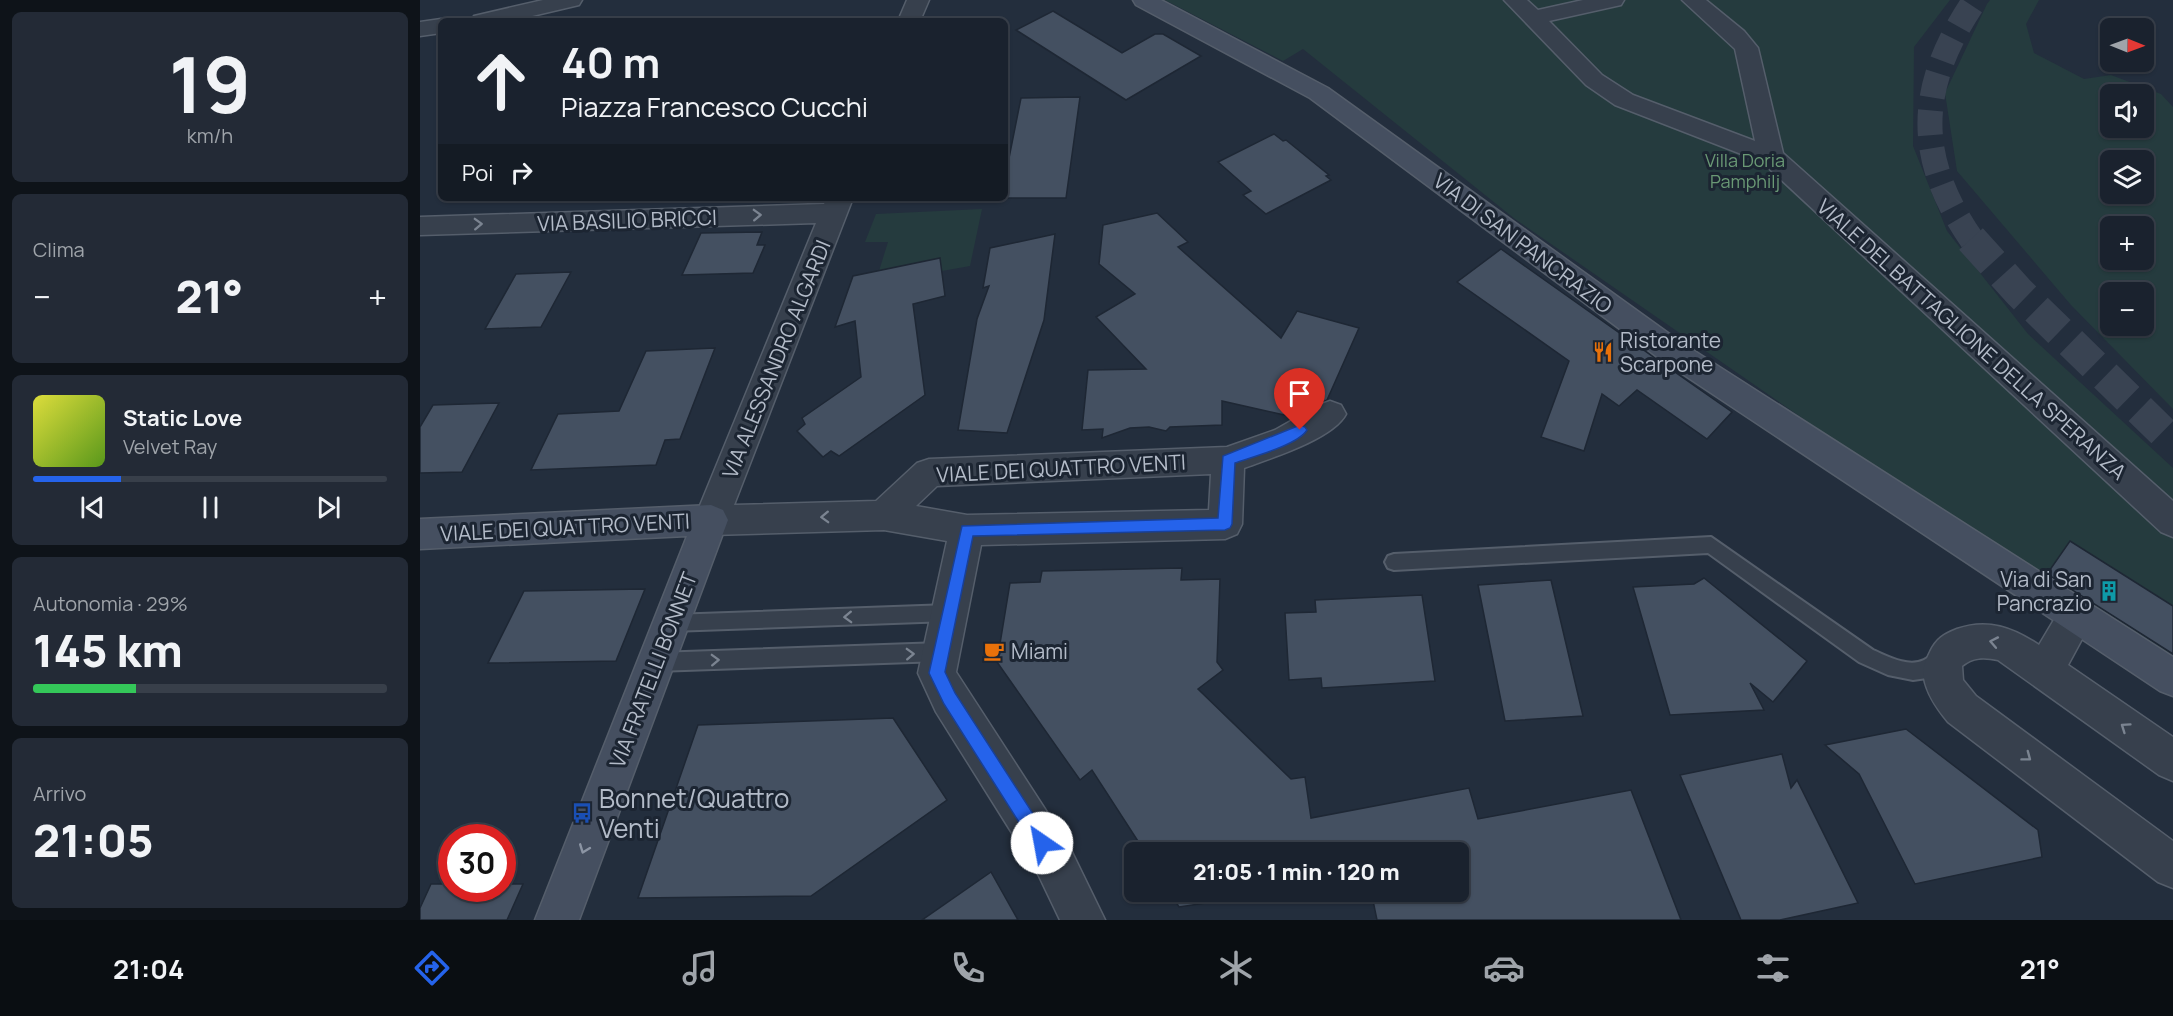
<!DOCTYPE html>
<html lang="it">
<meta charset="utf-8">
<style>
:root{--surface:#1a222e;--page:#232a36;--text:#f1f3f6;--muted:#9fa4aa;--line:#383f4a;--accent:#2563eb}
body{margin:0;font-family:Manrope,sans-serif;background:var(--page);color:var(--text);height:100vh;display:flex;flex-direction:column;font-size:22px;white-space:nowrap}
*{box-sizing:border-box;margin:0}
p{font-size:20px;color:var(--muted)}
.icon{flex:none;width:33px;height:33px;fill:none;stroke:currentColor;stroke-width:2;stroke-linecap:round;stroke-linejoin:round}
.map{position:relative;flex:1;overflow:hidden}
.drawer{display:flex;flex-direction:column;gap:12px;padding:12px;background:#0e1319;width:420px}
.drawer>*{flex:none}
.top-card{position:absolute;left:18px;top:18px;width:570px;height:183px;border-radius:9px;box-shadow:0 2px 4px #0004,0 0 0 2px var(--line);background:#1a222e;color:var(--text);overflow:hidden}
.needle{width:39px;rotate:91deg}
.tools{position:absolute;left:1680px;top:18px;display:grid;gap:12px}
.tools a{display:grid;place-items:center;width:54px;height:54px;border-radius:9px;background:var(--surface);box-shadow:0 2px 4px #0004,0 0 0 2px var(--line);font-size:30px}
.speed{position:absolute;left:18px;top:824px;display:flex;gap:12px;font-size:30px;font-weight:700;text-align:center}
.speed>*{display:grid;place-content:center;width:78px;height:78px;border-radius:50%;background:var(--surface);box-shadow:0 2px 4px #0004,0 0 0 2px var(--line);line-height:1}
.speed .limit{border:9px solid #d22;background:#fff;color:#111}
.pin{position:absolute;display:grid;place-items:center;width:51px;height:51px;color:#fff;margin:-62px -26px;border-radius:50% 50% 50% 0;rotate:-45deg;box-shadow:0 0 6px #0007}
.pin .icon{rotate:45deg}
.me{position:absolute;width:66px;margin:-33px;rotate:327deg;stroke-linejoin:round;filter:drop-shadow(0 0 4px #0008)}
.turn{display:flex;align-items:center;gap:21px;height:126px;padding:0 24px;font-size:27px}
.turn .icon{width:78px;height:78px;stroke-width:2.5}
.turn b{display:block;font-size:42px;line-height:51px}
.then{display:flex;align-items:center;height:57px;padding:0 24px;background:#0003;gap:12px;font-size:22px}
.big{font-size:45px;font-weight:800;line-height:1.1}
.drawer .widget{flex:1;display:flex;flex-direction:column;justify-content:center;gap:9px;min-width:0;padding:0 21px;border-radius:9px;background:var(--page)}
.drawer .dial{align-items:center;gap:0}
.dial b{font-size:78px;line-height:1}
.song{display:flex;align-items:center;gap:18px}
.cover{width:72px;height:72px;border-radius:9px;background:linear-gradient(135deg,hsl(60 70% 55%),hsl(90 70% 35%))}
.played{height:6px;border-radius:3px;background:linear-gradient(90deg,var(--accent) 25%,var(--line) 25%)}
.keys{display:flex;justify-content:space-around;direction:ltr}
.heat{display:flex;justify-content:space-between;align-items:center;font-size:33px;direction:ltr}
.charge{height:9px;border-radius:4px;background:linear-gradient(90deg,#34c759 29%,var(--line) 0)}
.trip{position:absolute;left:704px;top:842px;width:345px;height:60px;border-radius:9px;background:var(--surface);box-shadow:0 2px 4px #0004,0 0 0 2px var(--line);font-weight:800;line-height:60px;text-align:center}
.tabs{display:flex;height:96px;justify-content:space-around;align-items:center;background:#0a0e12;color:var(--muted)}
.tabs .icon{width:42px;height:42px}
.tabs .on{color:var(--accent)}
.tabs b{font-size:27px;color:var(--text)}
main{display:flex;flex:1;min-height:0}
.map>svg:first-child{display:block}
.green{fill:#253b3e;fill-rule:evenodd}
.building{fill:#445061;stroke:#1e2734;stroke-width:1.5}
.lines{fill:none;stroke-linecap:round;stroke-linejoin:round}
.secondary-tunnel-far1{stroke:#394352;stroke-width:25;stroke-dasharray:25 13;stroke-linecap:butt}
.secondary-tunnel{stroke:#394352;stroke-width:32;stroke-dasharray:32 16;stroke-linecap:butt}
.lane-casing{stroke:#555e6b;stroke-width:4}
.street-casing{stroke:#555e6b;stroke-width:3}
.secondary-casing{stroke:#555e6b;stroke-width:3}
.lane{fill:#37404d;fill-rule:evenodd}
.street{fill:#37404d;fill-rule:evenodd}
.secondary{fill:#454f60;fill-rule:evenodd}
.oneway{stroke:#7b8491}
.oneway2{stroke:#8c95a4}
.route{fill:#2563eb;stroke:#184099;stroke-width:1.5}
.labels{text-anchor:middle;dominant-baseline:central;stroke-width:6;stroke-linejoin:round;paint-order:stroke}
.far-park-label{font-size:18px;fill:#6a9975;stroke:#1c2532}
.street-label{font-size:21px;fill:#b3bbc8;stroke:#1c2532}
.poi-label{font-size:21px;fill:#b3bbc8;stroke:#1c2532;text-anchor:start}
.near-poi-label{font-size:26px;fill:#b3bbc8;stroke:#1c2532;text-anchor:start}
</style>
<main>
<section class="drawer">
<div class="widget dial"><b>19</b><p>km/h</p></div>
<div class="widget"><p>Clima</p>
<div class="heat"><a>−</a><b class="big">21°</b><a>+</a></div>
</div>
<div class="widget">
<div class="song"><i class="cover"></i><div><b>Static Love</b><p>Velvet Ray</p></div></div>
<div class="played"></div>
<div class="keys"><svg class="icon" aria-label="previous" viewBox="0 0 24 24"><path d="M18 5L8 12l10 7zM5 5v14"/></svg><svg class="icon" aria-label="pause" viewBox="0 0 24 24"><path d="M8 5v14M16 5v14"/></svg><svg class="icon" aria-label="next" viewBox="0 0 24 24"><path d="M6 5l10 7-10 7zM19 5v14"/></svg></div>
</div>
<div class="widget"><p>Autonomia · 29%</p><b class="big">145 km</b><div class="charge"></div></div>
<div class="widget"><p>Arrivo</p><b class="big">21:05</b></div>
</section>
<div class="map">
<svg width="1753" height="920" viewBox="0 0 1753 920">
<rect width="100%" height="100%" fill="#232e3d"/>
<g class="green">
<polygon points="745,0 1530,0 1494,47 1493,146 1527,231 1608,334 1753,468 1753,643 1746,654 1626,576 1505,503 1095,219 883,49 863,61"/>
<path d="M1570,0H1619L1606,24L1614,53L1664,79L1691,75L1741,94L1753,107V409L1651,305L1537,171L1525,93L1567,4ZM1724,94V128H1690V94ZM1724,160V194H1690V160ZM1724,226V260H1690V226ZM1724,292V326H1690V292Z"/>
<polygon points="562,209 550,266 522,271 520,259 459,271 468,242 445,242 456,214"/>
</g>
<g class="building">
<polygon points="633,11 702,53 735,34 743,34 781,56 706,100 596,30"/>
<polygon points="660,97 646,198 581,198 585,198 585,178 601,98"/>
<polygon points="854,134 863,141 866,140 909,175 906,176 911,180 846,214 823,195 831,191 798,162"/>
<polygon points="737,213 768,242 758,247 861,338 877,311 939,328 907,400 873,417 802,401 802,425 750,427 746,431 729,427 710,428 682,438 683,429 662,430 668,370 726,369 676,317 715,294 679,264 683,225"/>
<polygon points="342,232 337,245 345,245 333,273 262,275 281,233"/>
<polygon points="635,234 624,320 587,433 538,430 557,319 569,286 563,288 570,248"/>
<polygon points="1081,249 1239,361 1312,412 1287,439 1217,390 1199,406 1182,394 1164,451 1121,437 1149,361 1037,282"/>
<polygon points="520,258 525,296 493,304 505,395 419,456 411,451 403,457 377,431 385,424 382,418 441,377 435,321 415,327 433,276"/>
<polygon points="151,272 121,327 65,329 96,274"/>
<polygon points="295,348 260,439 245,440 236,465 111,470 138,414 199,411 226,351"/>
<polygon points="79,403 42,472 0,473 0,427 13,405"/>
<polygon points="1650,541 1753,606 1753,654 1627,574"/>
<polygon points="762,568 761,580 800,579 797,662 803,670 778,689 871,779 885,777 891,818 1049,788 1058,819 1211,790 1261,920 957,920 951,891 1038,891 1038,852 725,852 672,770 660,780 577,662 590,583 620,582 622,571"/>
<polygon points="1284,578 1387,661 1353,702 1330,683 1344,710 1250,715 1213,587 1274,584"/>
<polygon points="1131,580 1163,716 1085,721 1058,585"/>
<polygon points="225,589 196,661 68,663 104,591"/>
<polygon points="1002,595 1015,681 902,688 901,678 869,680 865,613 896,612 895,600"/>
<polygon points="473,718 527,800 391,896 218,898 278,725"/>
<polygon points="1486,729 1618,830 1622,857 1495,884 1439,774 1405,745"/>
<polygon points="1362,754 1371,788 1377,780 1438,903 1360,920 1321,920 1260,775"/>
<polygon points="571,872 598,920 502,920"/>
<polygon points="11,884 32,884 32,888 82,888 82,884 103,884 87,920 0,920 0,908"/>
<polygon points="749,891 867,891 759,907"/>
</g>
<g class="lines">
<path class="secondary-tunnel-far1" d="M1552,240C1493,155 1498,84 1555,0"/>
<polyline class="secondary-tunnel" points="1551,239 1599,292 1753,442"/>
<g class="lane-casing">
<g id="lane">
<path d="M1291,537L1453,650C1467,656 1488,668 1504,660C1510,657 1515,653 1521,650L1528,653L1530,659L1528,665L1507,678L1493,680L1468,675L1439,662L1288,553L974,570L968,568L965,562L968,556L974,554Z"/>
<polygon points="529,605 535,607 538,613 535,619 529,621 251,631 244,629 242,623 244,617 251,615"/>
<polygon points="521,643 528,646 530,652 528,658 521,661 236,671 229,668 227,662 229,656 236,653"/>
</g>
</g>
<g class="street-casing">
<g id="street">
<polygon points="123,0 162,0 159,5 91,21 51,21 54,16"/>
<polygon points="487,0 509,0 500,21 478,21"/>
<polygon points="1084,0 1107,0 1118,10 1163,0 1204,0 1201,5 1129,21 1182,75 1213,95 1335,141 1315,49 1262,0 1286,0 1324,31 1338,48 1363,153 1753,501 1753,537 1741,532 1342,162 1195,105 1166,85"/>
<polygon points="21,19 28,21 21,21 21,33 0,36 0,22"/>
<path d="M407,198H433L314,505L456,501L497,463L509,459L807,447L855,430L899,405L910,401L921,405L926,414C913,439 851,458 824,468L822,524L817,534L805,539L561,545L536,672L649,846L685,920H640L619,876L516,712L498,673L527,541L464,530L291,535L279,530L274,520L396,223L0,235V217L404,204ZM791,474L789,510L547,515L496,506L517,486Z"/>
<path d="M1657,598L1670,603L1675,615L1648,665L1753,737V781L1739,775L1578,660C1564,657 1553,657 1542,666L1543,680L1556,696L1753,841V888L1738,882L1528,722C1518,710 1507,695 1504,678C1502,669 1506,660 1510,652C1516,639 1524,634 1537,629C1568,618 1593,628 1619,645L1644,603Z"/>
</g>
</g>
<g class="secondary-casing">
<g id="secondary">
<polygon points="713,0 741,0 908,88 1262,343 1753,657 1753,696 1740,691 1240,359 890,98 716,5"/>
<polygon points="291,505 303,510 308,520 159,920 115,920 267,536 0,549 0,519"/>
</g>
</g>
<use href="#lane" class="lane"/>
<use href="#street" class="street"/>
<use href="#secondary" class="secondary"/>
</g>
<defs><path id="oneway-chevron" d="M-2-3.5L2.5 0L-2 3.5" fill="none" stroke-width="1.6" stroke-linecap="round" stroke-linejoin="round" transform="scale(1.5)"/></defs>
<g class="oneway">
<use href="#oneway-chevron" transform="translate(337 215) rotate(-2)"/>
<use href="#oneway-chevron" transform="translate(58 224) rotate(-2)"/>
<use href="#oneway-chevron" transform="translate(405 517) rotate(178)"/>
<use href="#oneway-chevron" transform="translate(428 617) rotate(178)"/>
<use href="#oneway-chevron" transform="translate(1574 642) rotate(-169)"/>
<use href="#oneway-chevron" transform="translate(490 654) rotate(-2)"/>
<use href="#oneway-chevron" transform="translate(295 660) rotate(-2)"/>
<use href="#oneway-chevron" transform="translate(1705 727) rotate(-145)"/>
<use href="#oneway-chevron" transform="translate(1607 757) rotate(37)"/>
</g>
<use class="oneway2" href="#oneway-chevron" transform="translate(164 849) rotate(111)"/>
<path class="route" d="M880,425L885,427L887,430C878,445 832,457 815,463L812,524L810,528L805,530L553,536L525,672L535,693L628,837L631,843L628,849L622,851L616,849L524,704L509,673L542,526L798,518L803,456Z"/>
<defs>
<g id="restaurant-bare" transform="scale(1.62)"><path d="M-5-6h1v4h1v-4h1v4h1v-4h1v5L-1.5 .5V6h-2V.5L-5-1ZM5-6V6H3V1.5H1.5Q1.5-4 5-6Z" fill="#e8710a" stroke="#1c2532" stroke-width="2.5" paint-order="stroke"/></g>
<g id="building-bare" transform="scale(1.62)"><path d="M-4-6H4V6H1V3H-1V6H-4ZM-2.5-4.3h1.7v1.8h-1.7ZM.8-4.3h1.7v1.8H.8ZM-2.5-1h1.7V.8h-1.7ZM.8-1h1.7V.8H.8Z" fill="#0f9aa8" stroke="#1c2532" stroke-width="2.5" paint-order="stroke"/></g>
<g id="cafe-bare" transform="scale(1.62)"><path d="M-5.5-4.5H6V0H3Q3 3.5 0 3.5H-2.5Q-5.5 3.5-5.5 0ZM3-3.2v2h1.7v-2ZM-6 4.5H4V6H-6Z" fill="#e8710a" stroke="#1c2532" stroke-width="2.5" paint-order="stroke"/></g>
<g id="bus-bare" transform="scale(1.62)"><path d="M-5-6H5V4H4V6H2V4H-2V6H-4V4H-5ZM-3.5-4V0h7V-4ZM-3.5 1.2v1.5H-2V1.2ZM2 1.2v1.5H3.5V1.2Z" fill="#1a4fb4" stroke="#1c2532" stroke-width="2.5" paint-order="stroke"/></g>
</defs>
<g fill-rule="evenodd">
<use href="#restaurant-bare" x="1183" y="352"/>
<use href="#building-bare" x="1689" y="591"/>
<use href="#cafe-bare" x="574" y="651"/>
<use href="#bus-bare" x="162" y="813"/>
</g>
<g class="labels">
<g class="far-park-label">
<text x="1325" y="160">Villa Doria<tspan x="1325" dy="21">Pamphilj</tspan></text>
</g>
<g class="street-label">
<text transform="translate(207 220) rotate(-2)">VIA BASILIO BRICCI</text>
<text transform="translate(1103 243) rotate(37)">VIA DI SAN PANCRAZIO</text>
<text transform="translate(1552 339) rotate(42)">VIALE DEL BATTAGLIONE DELLA SPERANZA</text>
<text transform="translate(356 359) rotate(-68)">VIA ALESSANDRO ALGARDI</text>
<text transform="translate(641 468) rotate(-3)">VIALE DEI QUATTRO VENTI</text>
<text transform="translate(145 527) rotate(-3)">VIALE DEI QUATTRO VENTI</text>
<text transform="translate(233 670) rotate(-69)">VIA FRATELLI BONNET</text>
</g>
<g class="poi-label">
<text x="1200" y="340">Ristorante<tspan x="1200" dy="24">Scarpone</tspan></text>
<text x="1672" y="579" text-anchor="end">Via di San<tspan x="1672" dy="24">Pancrazio</tspan></text>
<text x="591" y="651">Miami</text>
</g>
<g class="near-poi-label">
<text x="179" y="798">Bonnet/Quattro<tspan x="179" dy="30">Venti</tspan></text>
</g>
</g>
</svg>
<div class="tools">
<a><svg class="needle" viewBox="-14 -14 28 28"><path d="M0-13l5 13h-10z" fill="#e53935"/><path d="M0 13l5-13h-10z" fill="#9fa4aa"/></svg></a>
<a><svg class="icon" aria-label="sound" viewBox="0 0 24 24"><path d="M4 9h4l5-4v14l-5-4H4zM17 9q2 3 0 6"/></svg></a>
<a><svg class="icon" aria-label="layers" viewBox="0 0 24 24"><path d="M12 4l9 5-9 5-9-5zM3 14l9 5 9-5"/></svg></a>
<a>+</a>
<a>−</a>
</div>
<div class="speed"><div class="limit">30</div></div>
<div class="pin" style="left:880px;top:430px;background:#d93025"><svg class="icon" aria-label="arrive" viewBox="0 0 24 24"><path d="M6 21V4h12l-3 4 3 4H6"/></svg></div>
<svg class="me" style="left:622px;top:843px" viewBox="-20 -20 40 40"><circle r="19" fill="#fff"/><path d="M0-13L10 11 0 6-10 11z" fill="#2563eb"/></svg>
<div class="trip">21:05 · 1 min · 120 m</div>
<div class="top-card">
<div class="turn"><svg class="icon" aria-label="ahead" viewBox="0 0 24 24"><path d="M12 20V5M6 11l6-6 6 6"/></svg><div><b>40 m</b>Piazza Francesco Cucchi</div></div>
<div class="then">Poi<svg class="icon" aria-label="right" viewBox="0 0 24 24"><path d="M7 20v-9h11M14 6l5 5-5 5"/></svg></div>
</div>
</div>
</main>
<nav class="tabs">
<b>21:04</b>
<svg class="icon on" aria-label="directions" viewBox="0 0 24 24"><path d="M12 3l9 9-9 9-9-9zM9 14v-3h6M13 9l2 2-2 2"/></svg>
<svg class="icon" aria-label="music" viewBox="0 0 24 24"><path d="M9 18V5l10-2v13"/><circle cx="6" cy="18" r="3"/><circle cx="16" cy="16" r="3"/></svg>
<svg class="icon" aria-label="phone" viewBox="0 0 24 24"><path d="M5 4h4l2 5-3 2q2 4 5 5l2-3 5 2v4C11 20 4 13 5 4z"/></svg>
<svg class="icon" aria-label="climate" viewBox="0 0 24 24"><path d="M12 3v18M4 7l16 10M4 17L20 7"/></svg>
<svg class="icon" aria-label="car" viewBox="0 0 24 24"><path d="M5 17H2v-5l4-1 3-4h7l3 4 3 1v5h-3M9 17h6M6 11h13"/><circle cx="7" cy="17" r="2"/><circle cx="17" cy="17" r="2"/></svg>
<svg class="icon" aria-label="filters" viewBox="0 0 24 24"><path d="M4 7h16M4 17h16"/><circle cx="9" cy="7" r="2"/><circle cx="15" cy="17" r="2"/></svg>
<b>21°</b>
</nav>
